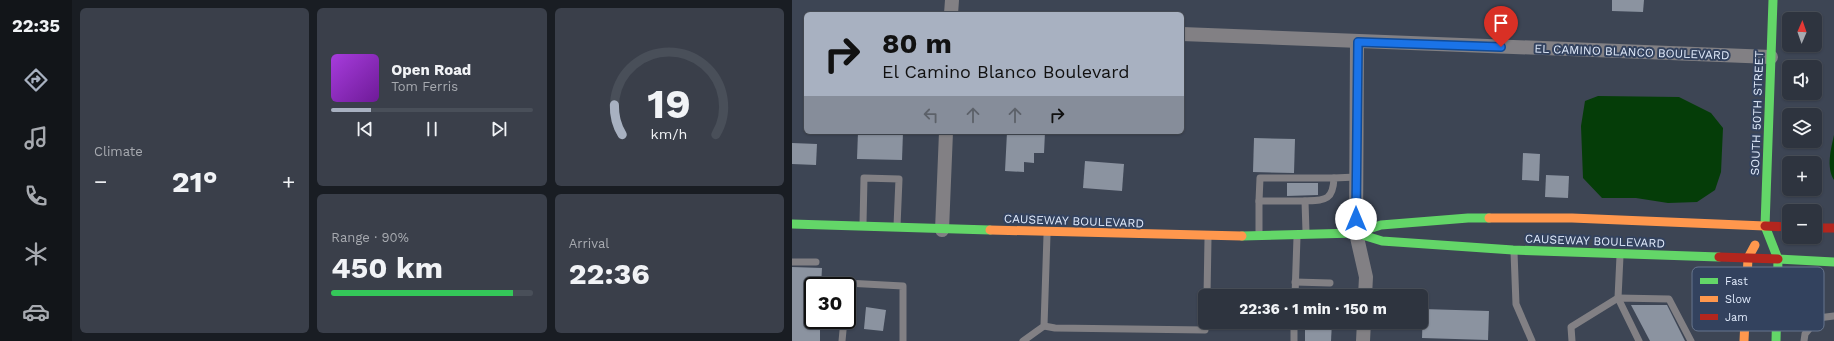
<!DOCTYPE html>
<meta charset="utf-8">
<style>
:root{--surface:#2e343f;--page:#3a3f4a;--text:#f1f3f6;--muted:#a7aab0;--line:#494f59;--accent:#a8b1c1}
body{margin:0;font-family:"Work Sans",sans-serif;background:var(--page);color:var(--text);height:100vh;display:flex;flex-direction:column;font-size:15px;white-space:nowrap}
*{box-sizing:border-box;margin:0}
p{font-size:13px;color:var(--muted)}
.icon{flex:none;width:22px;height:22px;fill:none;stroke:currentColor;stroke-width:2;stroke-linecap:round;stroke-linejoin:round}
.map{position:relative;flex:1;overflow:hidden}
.panel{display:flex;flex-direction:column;gap:8px;padding:8px;background:#191d23;width:720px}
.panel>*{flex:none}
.guide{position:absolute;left:12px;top:12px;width:380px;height:122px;border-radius:6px;box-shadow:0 1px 3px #0004,0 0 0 1px var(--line);background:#a8b1c1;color:#111;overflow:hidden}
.needle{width:26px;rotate:2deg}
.tools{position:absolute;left:990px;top:12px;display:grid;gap:8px}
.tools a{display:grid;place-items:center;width:40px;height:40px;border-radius:6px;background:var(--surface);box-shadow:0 1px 3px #0004,0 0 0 1px var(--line);font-size:20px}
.speed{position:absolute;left:12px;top:277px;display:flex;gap:8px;font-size:20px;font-weight:700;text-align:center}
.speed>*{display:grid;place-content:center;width:52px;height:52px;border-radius:50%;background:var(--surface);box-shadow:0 1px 3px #0004,0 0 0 1px var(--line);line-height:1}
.speed .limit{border:2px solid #111;border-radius:6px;background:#fff;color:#111}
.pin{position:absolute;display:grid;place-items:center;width:34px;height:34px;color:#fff;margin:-41px -17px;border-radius:50% 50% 50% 0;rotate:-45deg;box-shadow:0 0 4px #0007}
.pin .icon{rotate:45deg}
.me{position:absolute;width:44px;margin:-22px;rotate:0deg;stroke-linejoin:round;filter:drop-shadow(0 0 3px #0008)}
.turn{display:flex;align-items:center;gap:14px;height:84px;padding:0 12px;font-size:18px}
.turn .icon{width:52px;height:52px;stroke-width:2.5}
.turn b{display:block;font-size:28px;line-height:34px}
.lanes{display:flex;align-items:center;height:38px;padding:0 12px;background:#0003;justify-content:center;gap:20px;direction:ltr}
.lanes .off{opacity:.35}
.big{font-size:30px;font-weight:700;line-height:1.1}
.panel .card{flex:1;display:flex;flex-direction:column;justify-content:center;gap:6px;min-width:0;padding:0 14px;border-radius:6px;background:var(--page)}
.panel .dial{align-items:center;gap:0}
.dial svg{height:104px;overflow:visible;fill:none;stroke:var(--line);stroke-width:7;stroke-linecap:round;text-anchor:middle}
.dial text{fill:var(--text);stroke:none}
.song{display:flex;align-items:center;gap:12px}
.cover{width:48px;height:48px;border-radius:6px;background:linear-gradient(135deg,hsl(280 70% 55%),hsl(280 70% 35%))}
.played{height:4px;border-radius:2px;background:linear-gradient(90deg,var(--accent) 20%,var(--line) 20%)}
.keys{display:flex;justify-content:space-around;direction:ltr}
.heat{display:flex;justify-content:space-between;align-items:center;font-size:22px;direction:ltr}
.charge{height:6px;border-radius:3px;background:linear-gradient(90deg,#34c759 90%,var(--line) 0)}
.panel .tiles{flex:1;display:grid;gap:8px;grid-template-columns:repeat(3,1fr)}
.card:first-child{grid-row:span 2}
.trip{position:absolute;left:406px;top:289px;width:230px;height:40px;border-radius:6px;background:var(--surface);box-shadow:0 1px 3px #0004,0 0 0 1px var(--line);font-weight:700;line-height:40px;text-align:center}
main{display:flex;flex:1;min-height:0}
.tab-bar{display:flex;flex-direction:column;width:72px;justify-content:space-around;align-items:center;background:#121519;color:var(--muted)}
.tab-bar .icon{width:28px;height:28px}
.tab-bar .active{color:var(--accent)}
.tab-bar b{font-size:18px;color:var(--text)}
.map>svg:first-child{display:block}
.water{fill:#053d08}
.building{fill:#8b93a0}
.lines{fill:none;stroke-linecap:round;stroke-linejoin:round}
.lane{stroke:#828084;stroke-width:7}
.street{stroke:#828084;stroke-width:14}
.fast{stroke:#63d668;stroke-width:9}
.slow{stroke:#ff974d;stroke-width:9}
.jam{stroke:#b3261e;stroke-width:9}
.route-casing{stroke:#114b97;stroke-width:10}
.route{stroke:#1a73e8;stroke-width:7}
.labels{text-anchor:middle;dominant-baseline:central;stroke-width:4;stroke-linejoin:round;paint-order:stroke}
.street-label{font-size:12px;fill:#e1ebfc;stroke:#33425e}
.key{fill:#33425e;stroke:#67758d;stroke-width:1}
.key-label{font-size:11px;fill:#e1ebfc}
</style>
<main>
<nav class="tab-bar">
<b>22:35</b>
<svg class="icon active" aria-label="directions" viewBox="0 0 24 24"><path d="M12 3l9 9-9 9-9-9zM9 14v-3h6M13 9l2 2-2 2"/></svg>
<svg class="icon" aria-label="music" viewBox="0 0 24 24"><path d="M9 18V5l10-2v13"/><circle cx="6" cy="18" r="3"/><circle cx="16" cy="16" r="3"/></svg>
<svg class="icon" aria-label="phone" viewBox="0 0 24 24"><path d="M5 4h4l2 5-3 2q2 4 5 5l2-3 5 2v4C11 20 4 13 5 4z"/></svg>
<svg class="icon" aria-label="climate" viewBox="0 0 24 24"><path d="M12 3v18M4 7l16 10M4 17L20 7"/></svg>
<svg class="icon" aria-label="car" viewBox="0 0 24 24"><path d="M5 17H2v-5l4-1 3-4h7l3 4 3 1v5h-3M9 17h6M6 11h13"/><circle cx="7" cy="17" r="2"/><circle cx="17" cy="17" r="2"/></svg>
</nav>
<section class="panel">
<div class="tiles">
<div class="card"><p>Climate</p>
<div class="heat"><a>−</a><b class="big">21°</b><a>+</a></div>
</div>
<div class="card">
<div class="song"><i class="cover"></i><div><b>Open Road</b><p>Tom Ferris</p></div></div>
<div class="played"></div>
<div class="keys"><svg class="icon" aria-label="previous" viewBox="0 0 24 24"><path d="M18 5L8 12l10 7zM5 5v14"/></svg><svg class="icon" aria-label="pause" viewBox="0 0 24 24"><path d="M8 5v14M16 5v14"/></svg><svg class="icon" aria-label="next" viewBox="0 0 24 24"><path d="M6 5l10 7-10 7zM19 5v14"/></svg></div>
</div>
<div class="card dial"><svg viewBox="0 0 100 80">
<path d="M14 69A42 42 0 1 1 86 69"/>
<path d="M14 69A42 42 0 0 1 8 46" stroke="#a8b1c1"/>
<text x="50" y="56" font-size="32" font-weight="700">19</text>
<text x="50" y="72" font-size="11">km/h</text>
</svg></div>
<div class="card"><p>Range · 90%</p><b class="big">450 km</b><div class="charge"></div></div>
<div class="card"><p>Arrival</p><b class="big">22:36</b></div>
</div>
</section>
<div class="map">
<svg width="1042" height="341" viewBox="0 0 1042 341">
<rect width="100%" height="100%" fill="#3d4554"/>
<g class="water">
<polygon points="806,96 887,97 919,113 931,128 929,172 923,190 905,202 876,203 844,198 810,198 791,178 789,126 793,101"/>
<path d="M1042,135V180C1034,167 1039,149 1042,135Z"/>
</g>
<g class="building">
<polygon points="820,0 852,0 851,12 820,11"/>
<polygon points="66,132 111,132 110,160 65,159"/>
<polygon points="215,132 253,132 252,153 242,153 242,163 232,162 232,172 213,171"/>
<polygon points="462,138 503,139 502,173 461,172"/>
<polygon points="0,143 25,144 24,165 0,164"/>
<polygon points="731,153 748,154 747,181 730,180"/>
<polygon points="293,161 332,164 330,191 291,188"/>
<polygon points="754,175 777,176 776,198 753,197"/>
<polygon points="495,183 526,183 526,195 495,196"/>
<polygon points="0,267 30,268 29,286 21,286 21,320 28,320 28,341 0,341"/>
<polygon points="839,305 875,305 893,341 858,341"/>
<polygon points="74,307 94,310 91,331 72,329"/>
<polygon points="631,309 697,311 696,340 630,338"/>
<polygon points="513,322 540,322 539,341 513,341"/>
</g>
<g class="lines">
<g class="lane">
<polyline points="467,201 468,178 542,178"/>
<path d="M513,201C533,200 541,201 542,178L564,177"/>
<polyline points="71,224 72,178 107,179 105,226"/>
<polyline points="467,233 467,201 513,201 514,232"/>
<polyline points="722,252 724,304 740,341"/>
<polyline points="828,256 826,298 847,341"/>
<polyline points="0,262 24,262"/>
<polyline points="503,282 538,283"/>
<polyline points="54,286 54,283 111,286 111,341"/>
<polyline points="415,296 416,239"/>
<polyline points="503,296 505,237"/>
<polyline points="252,326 263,328 413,330 413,322"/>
<polyline points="50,341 52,320"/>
<polyline points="231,341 252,326 255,235"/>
<polyline points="502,341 502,322"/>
<polyline points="780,341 779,327 826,298 877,299 899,341"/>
<polyline points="1012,341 1013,334 1026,318 1042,316"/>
</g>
<g class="street">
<polyline points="159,14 160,0"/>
<polyline points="390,34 979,57"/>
<polyline points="565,42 564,233 574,277 573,296"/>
<polyline points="150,230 154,132"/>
<polyline points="571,341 572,322"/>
</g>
<g class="fast">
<polyline points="981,0 973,226 986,259 984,341"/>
<polyline points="0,224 198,230"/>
<polyline points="564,233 590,241 721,250 927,257"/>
<polyline points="450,236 564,233 589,225 676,218 697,218"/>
<polyline points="986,259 1042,262"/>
</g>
<g class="slow">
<polyline points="697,218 780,218 973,226"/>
<polyline points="198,230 450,236"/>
<polyline points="952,341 956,258 963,245"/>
</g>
<g class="jam">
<polyline points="973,226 997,227"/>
<polyline points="1023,228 1042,228"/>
<polyline points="927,257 986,259"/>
</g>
</g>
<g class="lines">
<g class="route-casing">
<polyline id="route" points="564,219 566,42 709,47"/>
</g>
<use href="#route" class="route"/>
</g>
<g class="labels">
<g class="street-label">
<text transform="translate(840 52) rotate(2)">EL CAMINO BLANCO BOULEVARD</text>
<text transform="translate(965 113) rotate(-88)">SOUTH 50TH STREET</text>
<text transform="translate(282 221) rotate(2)">CAUSEWAY BOULEVARD</text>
<text transform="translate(803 241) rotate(2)">CAUSEWAY BOULEVARD</text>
</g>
</g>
<rect x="900" y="267" width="132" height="64" rx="6" class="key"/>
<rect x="908" y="278" width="18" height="6" fill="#63d668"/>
<rect x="908" y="296" width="18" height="6" fill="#ff974d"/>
<rect x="908" y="314" width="18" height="6" fill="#b3261e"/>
<g class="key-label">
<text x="933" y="285">Fast</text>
<text x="933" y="303">Slow</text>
<text x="933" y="321">Jam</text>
</g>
</svg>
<div class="tools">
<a><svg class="needle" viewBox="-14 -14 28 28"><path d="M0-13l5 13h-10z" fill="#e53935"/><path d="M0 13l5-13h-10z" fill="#a7aab0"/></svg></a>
<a><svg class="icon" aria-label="sound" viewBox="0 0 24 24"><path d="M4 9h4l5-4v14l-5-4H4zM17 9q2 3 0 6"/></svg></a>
<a><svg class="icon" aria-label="layers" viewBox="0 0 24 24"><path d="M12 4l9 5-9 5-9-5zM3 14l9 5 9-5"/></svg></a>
<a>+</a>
<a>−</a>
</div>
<div class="speed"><div class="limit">30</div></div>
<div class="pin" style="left:709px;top:47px;background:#d93025"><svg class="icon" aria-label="arrive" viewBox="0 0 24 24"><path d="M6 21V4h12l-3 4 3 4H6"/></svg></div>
<svg class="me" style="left:564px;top:219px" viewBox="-20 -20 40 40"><circle r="19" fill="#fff"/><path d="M0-13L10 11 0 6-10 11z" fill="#1a73e8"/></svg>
<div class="trip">22:36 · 1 min · 150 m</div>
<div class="guide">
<div class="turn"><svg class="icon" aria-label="right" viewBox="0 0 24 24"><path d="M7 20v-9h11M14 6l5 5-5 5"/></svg><div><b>80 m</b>El Camino Blanco Boulevard</div></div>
<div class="lanes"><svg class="icon off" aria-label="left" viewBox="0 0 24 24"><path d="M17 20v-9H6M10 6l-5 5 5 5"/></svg><svg class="icon off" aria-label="ahead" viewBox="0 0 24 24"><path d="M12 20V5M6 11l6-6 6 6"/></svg><svg class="icon off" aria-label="ahead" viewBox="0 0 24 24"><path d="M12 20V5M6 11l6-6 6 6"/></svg><svg class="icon" aria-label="right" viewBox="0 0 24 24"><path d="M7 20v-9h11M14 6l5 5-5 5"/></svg></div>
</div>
</div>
</main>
